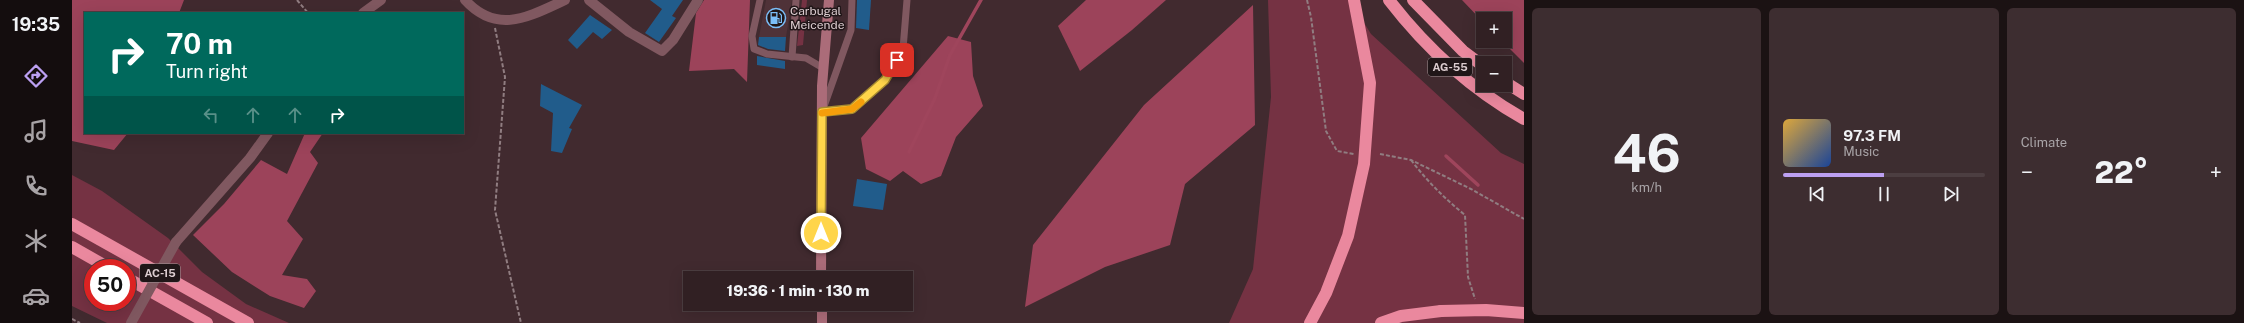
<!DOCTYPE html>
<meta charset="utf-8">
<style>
:root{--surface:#312023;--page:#3d2d30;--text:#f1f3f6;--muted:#a8a3a6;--line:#4c3e41;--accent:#bca0f2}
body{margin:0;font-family:"Public Sans",sans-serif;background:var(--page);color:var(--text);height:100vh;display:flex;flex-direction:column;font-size:15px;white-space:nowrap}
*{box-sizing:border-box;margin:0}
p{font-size:13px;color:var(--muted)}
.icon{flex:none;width:22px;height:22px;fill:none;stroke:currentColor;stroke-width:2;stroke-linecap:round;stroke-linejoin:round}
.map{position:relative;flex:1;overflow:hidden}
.panel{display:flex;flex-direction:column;gap:8px;padding:8px;background:#1b1213;width:720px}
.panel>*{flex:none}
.guide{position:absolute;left:12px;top:12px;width:380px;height:122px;border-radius:0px;box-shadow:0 4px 16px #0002,0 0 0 1px var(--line);background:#00695c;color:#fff;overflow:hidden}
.fabs{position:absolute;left:1404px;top:12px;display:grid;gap:8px}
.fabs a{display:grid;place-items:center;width:36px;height:36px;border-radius:0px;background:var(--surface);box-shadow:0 4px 16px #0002,0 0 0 1px var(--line);font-size:20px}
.speed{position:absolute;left:12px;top:259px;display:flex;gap:8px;font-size:20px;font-weight:700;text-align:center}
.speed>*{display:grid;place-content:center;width:52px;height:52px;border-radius:50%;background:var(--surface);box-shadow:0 4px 16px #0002,0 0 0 1px var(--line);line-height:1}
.speed .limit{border:6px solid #d22;background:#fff;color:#111}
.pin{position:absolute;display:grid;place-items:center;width:34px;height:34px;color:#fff;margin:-17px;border-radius:8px;box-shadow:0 2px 6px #0006}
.me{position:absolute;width:44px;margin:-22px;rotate:0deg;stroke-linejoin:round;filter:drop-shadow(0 0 3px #0008)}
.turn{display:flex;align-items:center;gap:14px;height:84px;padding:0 16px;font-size:18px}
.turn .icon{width:52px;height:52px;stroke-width:2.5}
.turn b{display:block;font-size:28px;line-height:34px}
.lanes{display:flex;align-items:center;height:38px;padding:0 16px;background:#0003;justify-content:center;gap:20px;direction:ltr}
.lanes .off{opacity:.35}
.big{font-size:30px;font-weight:800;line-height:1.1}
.panel .widget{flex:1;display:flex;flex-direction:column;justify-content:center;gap:6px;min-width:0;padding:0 14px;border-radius:6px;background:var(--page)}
.panel .dial{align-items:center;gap:0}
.dial b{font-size:52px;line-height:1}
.song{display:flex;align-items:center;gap:12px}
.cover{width:48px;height:48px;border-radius:6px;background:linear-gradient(135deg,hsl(40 70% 55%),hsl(220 70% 35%))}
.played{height:4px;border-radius:2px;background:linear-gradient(90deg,var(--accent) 50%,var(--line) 50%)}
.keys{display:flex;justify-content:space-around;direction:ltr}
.heat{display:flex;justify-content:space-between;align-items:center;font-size:22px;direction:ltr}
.panel .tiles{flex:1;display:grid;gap:8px;grid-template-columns:repeat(3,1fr)}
.trip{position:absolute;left:611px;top:271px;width:230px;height:40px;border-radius:0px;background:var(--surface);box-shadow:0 4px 16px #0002,0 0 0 1px var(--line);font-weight:800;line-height:40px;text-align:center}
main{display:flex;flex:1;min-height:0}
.tabs{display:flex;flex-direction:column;width:72px;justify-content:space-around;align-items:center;background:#140d0e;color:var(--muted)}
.tabs .icon{width:28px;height:28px}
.tabs .current{color:var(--accent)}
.tabs b{font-size:18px;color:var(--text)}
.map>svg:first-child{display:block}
.built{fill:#4f3238}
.green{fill:#753243;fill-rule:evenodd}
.forest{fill:#9c435a}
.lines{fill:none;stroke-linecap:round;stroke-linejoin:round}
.stream{stroke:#9f455c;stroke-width:3.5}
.building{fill:#215c8b}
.path{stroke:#907d81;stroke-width:2;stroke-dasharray:4 2;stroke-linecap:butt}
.service{stroke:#805860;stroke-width:7}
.minor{stroke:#805860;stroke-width:10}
.secondary{stroke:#ab6c79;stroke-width:10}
.motorway{stroke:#ea889e;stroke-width:12}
.minor-bridge{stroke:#805860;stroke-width:10}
.motorway-bridge{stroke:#ea889e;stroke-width:12}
.route-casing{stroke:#a68a30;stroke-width:10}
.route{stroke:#ffd54a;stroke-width:7}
.slow{stroke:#f59e0b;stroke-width:7}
.labels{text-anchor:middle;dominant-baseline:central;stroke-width:3;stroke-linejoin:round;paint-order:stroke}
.shield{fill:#201618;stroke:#a49699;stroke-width:1}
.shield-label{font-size:11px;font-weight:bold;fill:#dccdd0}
.poi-label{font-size:12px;fill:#dccdd0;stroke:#201618;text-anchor:start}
</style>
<main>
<nav class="tabs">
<b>19:35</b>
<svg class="icon current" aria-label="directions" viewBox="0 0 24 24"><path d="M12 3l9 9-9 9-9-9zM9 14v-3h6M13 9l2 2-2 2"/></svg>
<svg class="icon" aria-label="music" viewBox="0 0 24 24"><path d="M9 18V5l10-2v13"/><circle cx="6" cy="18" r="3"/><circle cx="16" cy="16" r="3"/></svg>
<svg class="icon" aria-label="phone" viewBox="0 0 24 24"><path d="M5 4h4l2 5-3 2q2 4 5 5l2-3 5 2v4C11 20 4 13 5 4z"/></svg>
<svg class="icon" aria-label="climate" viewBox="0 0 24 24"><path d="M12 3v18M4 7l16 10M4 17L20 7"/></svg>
<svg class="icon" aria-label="car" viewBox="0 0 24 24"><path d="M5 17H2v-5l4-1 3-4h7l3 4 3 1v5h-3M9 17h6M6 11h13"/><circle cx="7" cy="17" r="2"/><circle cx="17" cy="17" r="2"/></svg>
</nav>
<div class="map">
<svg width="1452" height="323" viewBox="0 0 1452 323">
<rect width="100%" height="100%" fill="#412a2f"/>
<polygon class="built" points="694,0 720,0 714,37 687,37"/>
<g class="green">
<polygon points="730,0 735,0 731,45 725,46"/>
<polygon points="1196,0 1278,0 1299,34 1429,153 1452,164 1452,323 1157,323 1181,269 1199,97"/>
<path d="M0,175L30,191L96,238L130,272L174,304L217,323H35L0,306ZM21,268H55V302H21Z"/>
</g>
<g class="forest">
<polygon points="0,0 112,0 107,13 13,13 13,133 56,133 42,150 0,141"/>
<polygon points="632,0 678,0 675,82 662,69 617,71 624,13"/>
<polygon points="1014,0 1094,0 1060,30 1008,71 986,26"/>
<polygon points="1390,0 1452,0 1452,63 1430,41 1433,41 1433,19 1411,19 1411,22"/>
<polygon points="1181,5 1183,125 1113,184 1098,245 1033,267 953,307 961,245 1072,105"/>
<polygon points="876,36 899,42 901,76 911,106 884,137 869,176 849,184 831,171 818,181 794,169 789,138"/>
<polygon points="233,133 251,133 238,152 246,163 215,221 231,239 210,275 235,279 244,291 232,308 198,296 160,272 121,235 152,204 189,160 215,174"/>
</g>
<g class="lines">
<g class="stream">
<polyline points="837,152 863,98 878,55 909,0"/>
<polyline points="1374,156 1406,185"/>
</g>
</g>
<g class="building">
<polygon points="578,0 611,0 600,16 604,18 587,42 573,33 590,9"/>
<polygon points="785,0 799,0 797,30 784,28"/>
<polygon points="518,15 540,30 530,39 521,32 505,49 496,40"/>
<polygon points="687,37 714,37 713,51 696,49 686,45"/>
<polygon points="685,56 713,61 713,69 685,65"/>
<polygon points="469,84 510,105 497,128 500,129 490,153 479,151 481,113 468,106"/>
<polygon points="785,179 815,184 811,210 781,206"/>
</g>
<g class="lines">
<g class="path">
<polyline points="225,0 236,13"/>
<polyline points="1235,0 1239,17 1254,131 1265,151 1282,154"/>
<polyline points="423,28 433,77 423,210 449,323"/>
<polyline points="1308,154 1339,160 1399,189 1452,219"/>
<path d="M1339,160C1355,181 1372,198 1393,215L1396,277L1403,299"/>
<polyline points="0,319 8,323"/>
</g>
<g class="service">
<polyline points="688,0 680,36 682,49 695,54 734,58 751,68"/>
<polyline points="780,0 779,30 750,112 780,109 813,80 831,49 835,0"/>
<polyline points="720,57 724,0"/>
</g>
<g class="minor">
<path d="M393,0C425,35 456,17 493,0"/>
<polyline points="517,0 557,32 590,51 601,40 626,0"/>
<polyline points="291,13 309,0"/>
<polyline points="104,242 178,158 196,133"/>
</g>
<g class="secondary">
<polyline points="749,278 750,86 757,0"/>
<polyline points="750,304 750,323"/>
</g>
<g class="motorway">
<path d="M1317,0C1354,48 1399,89 1452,119"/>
<polyline points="1341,0 1391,51 1411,66"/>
<polyline points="1433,82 1452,94"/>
<polyline points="0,224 176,323"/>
<polyline points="0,247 37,268"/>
<polyline points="55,278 135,323"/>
<polyline points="1238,323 1254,293 1276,236 1292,164 1298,83 1282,0"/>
<polyline points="1309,323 1329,316 1369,311"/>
</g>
<polyline class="minor-bridge" points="59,323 104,242"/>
<polyline class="motorway-bridge" points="1369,311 1414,310 1452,313"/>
</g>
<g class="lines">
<g class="route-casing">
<polyline id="route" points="749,233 750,112 780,109 813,80 825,60"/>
</g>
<use href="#route" class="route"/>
<polyline class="slow" points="750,113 780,109 789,102"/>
</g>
<defs>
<g id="fuel-ring" transform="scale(1)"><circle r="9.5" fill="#201618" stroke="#7bbef8" stroke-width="1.5"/><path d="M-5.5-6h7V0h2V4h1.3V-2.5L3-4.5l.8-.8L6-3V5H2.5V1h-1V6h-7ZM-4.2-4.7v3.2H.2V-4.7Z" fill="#7bbef8"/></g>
</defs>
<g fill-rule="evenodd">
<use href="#fuel-ring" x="704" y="18"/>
</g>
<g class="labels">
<g class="shield">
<rect x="1356" y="58" width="44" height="18" rx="3"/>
<rect x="68" y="264" width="40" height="18" rx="3"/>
</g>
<g class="shield-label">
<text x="1378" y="67">AG-55</text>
<text x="88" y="273">AC-15</text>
</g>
<g class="poi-label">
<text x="718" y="11">Carbugal<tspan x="718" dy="14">Meicende</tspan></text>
</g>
</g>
</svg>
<div class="fabs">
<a>+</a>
<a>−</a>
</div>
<div class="speed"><div class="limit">50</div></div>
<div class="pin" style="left:825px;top:60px;background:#d93025"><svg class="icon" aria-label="arrive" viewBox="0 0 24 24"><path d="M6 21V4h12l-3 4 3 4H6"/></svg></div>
<svg class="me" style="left:749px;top:233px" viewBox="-20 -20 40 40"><circle r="17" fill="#ffd54a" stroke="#fff" stroke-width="3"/><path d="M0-11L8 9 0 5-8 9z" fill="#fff"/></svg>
<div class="trip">19:36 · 1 min · 130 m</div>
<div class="guide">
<div class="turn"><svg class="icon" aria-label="right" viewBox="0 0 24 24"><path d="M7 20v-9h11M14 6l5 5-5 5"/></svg><div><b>70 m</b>Turn right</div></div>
<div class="lanes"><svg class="icon off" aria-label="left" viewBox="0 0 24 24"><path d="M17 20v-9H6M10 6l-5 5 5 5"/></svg><svg class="icon off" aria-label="ahead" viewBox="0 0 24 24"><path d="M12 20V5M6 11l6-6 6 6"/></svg><svg class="icon off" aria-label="ahead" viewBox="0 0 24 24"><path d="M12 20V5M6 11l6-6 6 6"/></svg><svg class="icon" aria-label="right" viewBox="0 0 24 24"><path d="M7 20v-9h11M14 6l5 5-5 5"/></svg></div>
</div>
</div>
<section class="panel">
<div class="tiles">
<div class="widget dial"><b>46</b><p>km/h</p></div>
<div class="widget">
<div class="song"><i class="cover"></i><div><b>97.3 FM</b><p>Music</p></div></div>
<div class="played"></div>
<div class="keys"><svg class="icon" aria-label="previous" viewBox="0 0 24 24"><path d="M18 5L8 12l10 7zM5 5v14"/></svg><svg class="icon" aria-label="pause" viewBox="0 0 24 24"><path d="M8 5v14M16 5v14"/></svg><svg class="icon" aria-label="next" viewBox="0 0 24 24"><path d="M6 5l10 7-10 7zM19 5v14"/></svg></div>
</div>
<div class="widget"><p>Climate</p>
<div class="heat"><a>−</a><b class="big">22°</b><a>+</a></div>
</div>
</div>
</section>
</main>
